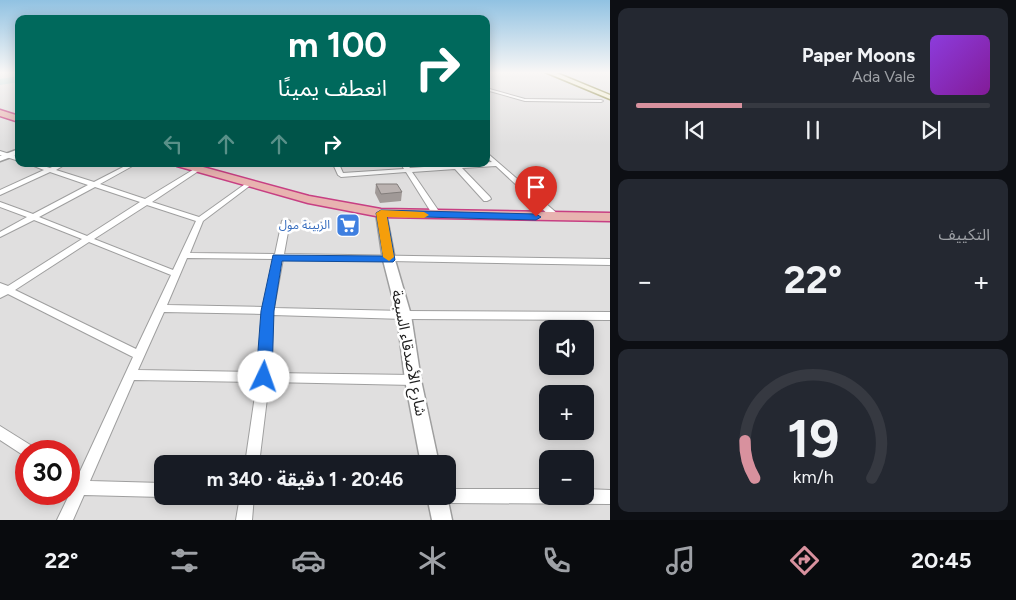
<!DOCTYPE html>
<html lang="ar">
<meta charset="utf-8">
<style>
:root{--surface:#171b24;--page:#242831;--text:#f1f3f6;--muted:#9ea1a6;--line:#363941;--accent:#d8919e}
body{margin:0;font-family:Figtree,"Noto Sans Arabic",sans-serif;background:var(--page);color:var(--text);direction:rtl;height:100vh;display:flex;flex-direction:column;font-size:19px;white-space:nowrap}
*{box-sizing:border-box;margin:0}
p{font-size:16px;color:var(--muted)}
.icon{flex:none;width:28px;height:28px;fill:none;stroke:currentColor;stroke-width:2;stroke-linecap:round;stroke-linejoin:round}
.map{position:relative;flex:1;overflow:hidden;direction:ltr}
.side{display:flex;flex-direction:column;gap:8px;padding:8px;background:#0d0f14;width:406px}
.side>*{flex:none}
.guide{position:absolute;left:15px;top:15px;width:475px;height:152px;border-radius:10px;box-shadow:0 2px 12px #0003;direction:rtl;background:#00695c;color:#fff;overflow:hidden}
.buttons{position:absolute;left:539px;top:320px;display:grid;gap:10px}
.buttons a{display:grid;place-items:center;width:55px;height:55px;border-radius:10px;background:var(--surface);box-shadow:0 2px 12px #0003;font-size:25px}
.speed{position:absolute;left:15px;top:440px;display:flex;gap:10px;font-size:25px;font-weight:700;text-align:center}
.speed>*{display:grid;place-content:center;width:65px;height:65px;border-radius:50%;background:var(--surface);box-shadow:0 2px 12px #0003;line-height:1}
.speed .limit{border:8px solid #d22;background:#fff;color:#111}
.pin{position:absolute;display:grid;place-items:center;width:42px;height:42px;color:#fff;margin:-51px -21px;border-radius:50% 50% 50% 0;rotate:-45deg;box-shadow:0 0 5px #0007}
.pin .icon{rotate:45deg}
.me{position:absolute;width:55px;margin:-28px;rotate:3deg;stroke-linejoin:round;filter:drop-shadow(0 0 4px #0008)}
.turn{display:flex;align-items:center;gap:18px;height:105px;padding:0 20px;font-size:22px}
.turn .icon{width:65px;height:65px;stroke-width:2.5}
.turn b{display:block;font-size:35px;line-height:42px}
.lanes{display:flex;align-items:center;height:48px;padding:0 20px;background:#0003;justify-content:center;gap:25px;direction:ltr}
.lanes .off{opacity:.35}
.big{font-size:38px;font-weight:700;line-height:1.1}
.side .card{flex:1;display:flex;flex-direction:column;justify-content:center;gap:8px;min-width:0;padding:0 18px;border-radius:10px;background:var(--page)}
.side .dial{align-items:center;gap:0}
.dial svg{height:130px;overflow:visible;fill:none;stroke:var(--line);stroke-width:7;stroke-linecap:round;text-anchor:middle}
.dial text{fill:var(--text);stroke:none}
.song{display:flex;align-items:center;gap:15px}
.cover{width:60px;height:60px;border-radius:8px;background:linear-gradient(135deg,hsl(270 70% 55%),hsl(290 70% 35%))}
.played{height:5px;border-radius:2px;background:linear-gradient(90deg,var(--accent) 30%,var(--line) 30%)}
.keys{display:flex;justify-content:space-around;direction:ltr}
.heat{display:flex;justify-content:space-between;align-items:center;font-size:28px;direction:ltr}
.trip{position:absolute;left:154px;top:455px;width:302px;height:50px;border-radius:10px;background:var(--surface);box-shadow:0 2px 12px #0003;font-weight:700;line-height:50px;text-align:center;direction:rtl}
.menu{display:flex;height:80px;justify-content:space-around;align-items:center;background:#090b0e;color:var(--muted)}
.menu .icon{width:35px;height:35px}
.menu .on{color:var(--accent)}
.menu b{font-size:22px;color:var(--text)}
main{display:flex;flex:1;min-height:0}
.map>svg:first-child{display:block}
.residential{fill:#e0dfdf;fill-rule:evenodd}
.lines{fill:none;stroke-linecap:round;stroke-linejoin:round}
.river{fill:#b0d6d8;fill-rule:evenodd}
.minor-casing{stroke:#9f9f9f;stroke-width:2}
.tertiary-casing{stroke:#9f9f9f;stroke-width:3}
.secondary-casing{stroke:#6e6913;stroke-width:3}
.trunk-casing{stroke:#c73f83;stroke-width:3}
.minor{fill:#fff;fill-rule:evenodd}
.tertiary{fill:#fff;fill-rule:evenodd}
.secondary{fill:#f3eec6;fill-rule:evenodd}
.trunk{fill:#e8b3b0;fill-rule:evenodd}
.wall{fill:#a09997}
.building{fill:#bab2b0;stroke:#827d7b}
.route{fill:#1a73e8;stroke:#114b97}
.slow{fill:#f59e0b}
.labels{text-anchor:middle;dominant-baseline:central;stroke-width:5;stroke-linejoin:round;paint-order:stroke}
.shop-label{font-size:12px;fill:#366cbe;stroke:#fff;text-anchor:end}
.near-street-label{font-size:15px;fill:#222;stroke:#fff}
</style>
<main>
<section class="side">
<div class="card">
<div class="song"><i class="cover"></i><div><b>Paper Moons</b><p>Ada Vale</p></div></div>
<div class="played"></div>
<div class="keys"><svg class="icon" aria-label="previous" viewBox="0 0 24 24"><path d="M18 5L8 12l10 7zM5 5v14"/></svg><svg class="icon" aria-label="pause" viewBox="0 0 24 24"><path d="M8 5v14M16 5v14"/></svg><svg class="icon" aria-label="next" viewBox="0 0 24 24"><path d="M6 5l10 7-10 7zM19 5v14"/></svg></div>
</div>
<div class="card"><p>التكييف</p>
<div class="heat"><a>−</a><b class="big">22°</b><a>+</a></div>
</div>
<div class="card dial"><svg viewBox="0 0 100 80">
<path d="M14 69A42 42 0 1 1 86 69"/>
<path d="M14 69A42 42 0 0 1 8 46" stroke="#d8919e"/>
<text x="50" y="56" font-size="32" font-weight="700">19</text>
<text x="50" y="72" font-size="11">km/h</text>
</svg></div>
</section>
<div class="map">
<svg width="610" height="520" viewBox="0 0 610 520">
<rect width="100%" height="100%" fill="#f1edea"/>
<path class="residential" d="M0,72H19V164H486V72H610V520H0ZM548,329H585V366H548ZM548,394H585V431H548ZM26,451H69V494H26ZM548,459H585V496H548ZM162,464H448V496H162Z"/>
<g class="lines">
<polygon class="river" points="19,76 19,82 0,85 0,79"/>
<g class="minor-casing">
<g id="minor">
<polygon points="486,88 525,99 601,100 603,101 601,102 525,101 486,90"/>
<polygon points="0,151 19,157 19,161 0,155"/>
<polygon points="486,152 559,215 560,217 559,219 553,219 496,166 462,168 490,197 491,199 487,201 484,201 455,169 412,172 438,210 434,212 431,212 406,172 341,177 338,175 333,164 339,164 343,173 404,169 401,164 407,164 410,168 452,165 451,164 458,165 492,162 486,157"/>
<path d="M29,164H37L50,168L58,164H66L56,170L94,182L129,164H136L100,184L145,199L196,168H200V170L152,202L199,217L248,182H252V184L203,221L190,253L275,254L282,221L286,219L290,221L284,254L610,259V265L283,259L274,308L404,311L610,312V320L404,319L273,315L270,373L413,375L417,377L419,380L417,383L413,385L269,382L259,464H245L257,382L134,380L90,481L162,483V496H165L162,497L84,495L73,520H57L71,491L69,490V474L77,478L133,357L8,294L0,298V283L8,286L82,239L34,220L0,237V232L27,217L0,207V202L33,214L88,185L50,172L0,195V190L44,170ZM95,187L140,202L87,236L39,217ZM147,205L196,221L173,270L94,239ZM89,242L171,275L136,349L15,290ZM187,258L274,259L264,307L167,305ZM164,312L263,314L258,372L138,370Z"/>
<polygon points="0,426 32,446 34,451 26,451 26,457 0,440"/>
<polygon points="448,489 548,489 548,496 585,496 585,489 610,490 610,504 448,503 443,501 441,496 448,496"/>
<polygon points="240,496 254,496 252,520 236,520"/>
</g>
</g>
<g class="tertiary-casing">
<g id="tertiary">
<polygon points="19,149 19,154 0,161 0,156"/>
<polygon points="381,210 386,213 395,260 411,315 421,380 439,464 421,464 405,380 397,315 383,260 376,213"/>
<polygon points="427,496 447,496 452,520 432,520"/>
</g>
</g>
<g class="secondary-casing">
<polygon id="secondary" points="545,72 554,72 610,95 610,99"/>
</g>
<g class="trunk-casing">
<g id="trunk">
<polygon points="0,110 19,116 19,122 0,116"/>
<polygon points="176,164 192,164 309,196 381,209 610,213 610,221 381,217 308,203 177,166"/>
</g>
</g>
<use href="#minor" class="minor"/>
<use href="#tertiary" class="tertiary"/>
<use href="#secondary" class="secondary"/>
<use href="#trunk" class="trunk"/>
</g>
<polygon class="wall" points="376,184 402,192 401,201 380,203 375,193"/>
<polygon class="building" points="376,184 397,184 402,192 381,194"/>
<linearGradient id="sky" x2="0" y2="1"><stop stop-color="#91c2e2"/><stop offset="0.5" stop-color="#f9f7f6"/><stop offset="1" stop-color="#f9f7f6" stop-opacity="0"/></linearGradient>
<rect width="610" height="145" fill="url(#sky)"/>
<polygon class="route" points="381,210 536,214 541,217 536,220 387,216 395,260 393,262 282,261 274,311 272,377 269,382 264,383 258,382 256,377 261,311 273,255 383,256 376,213"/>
<polygon class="slow" points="381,210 424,212 429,215 424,218 387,217 394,257 389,261 383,257 376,213"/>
<defs>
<g id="supermarket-square" transform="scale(1.25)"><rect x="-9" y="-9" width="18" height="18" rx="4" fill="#3f7fe0" stroke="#fff"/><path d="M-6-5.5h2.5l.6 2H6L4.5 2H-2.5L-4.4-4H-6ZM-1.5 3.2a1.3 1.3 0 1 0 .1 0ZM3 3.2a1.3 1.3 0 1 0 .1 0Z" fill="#fff"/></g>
</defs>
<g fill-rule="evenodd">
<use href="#supermarket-square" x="348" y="225"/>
</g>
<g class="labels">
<g class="shop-label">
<text x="330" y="225">الزبينة مول</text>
</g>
<g class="near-street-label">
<text transform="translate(409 353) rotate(79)">شارع الأصدقاء السبعة</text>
</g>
</g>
</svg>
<div class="buttons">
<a><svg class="icon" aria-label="sound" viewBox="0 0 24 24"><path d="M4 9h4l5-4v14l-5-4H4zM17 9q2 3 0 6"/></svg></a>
<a>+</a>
<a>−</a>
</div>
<div class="speed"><div class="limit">30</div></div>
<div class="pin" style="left:536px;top:217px;background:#d93025"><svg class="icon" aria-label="arrive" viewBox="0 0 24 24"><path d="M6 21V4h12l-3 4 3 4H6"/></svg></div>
<svg class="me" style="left:264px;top:377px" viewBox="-20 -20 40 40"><circle r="19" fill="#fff"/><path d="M0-13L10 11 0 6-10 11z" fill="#1a73e8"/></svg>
<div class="trip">20:46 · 1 دقيقة · 340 m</div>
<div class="guide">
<div class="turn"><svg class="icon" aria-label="right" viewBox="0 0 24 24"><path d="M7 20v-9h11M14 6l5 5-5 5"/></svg><div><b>100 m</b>انعطف يمينًا</div></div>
<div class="lanes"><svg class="icon off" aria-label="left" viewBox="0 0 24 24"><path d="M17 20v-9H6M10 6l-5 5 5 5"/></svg><svg class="icon off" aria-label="ahead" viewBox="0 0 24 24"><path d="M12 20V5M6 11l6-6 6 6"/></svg><svg class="icon off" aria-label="ahead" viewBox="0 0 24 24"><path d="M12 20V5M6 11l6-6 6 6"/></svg><svg class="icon" aria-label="right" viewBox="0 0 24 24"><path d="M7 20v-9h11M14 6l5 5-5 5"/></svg></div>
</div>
</div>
</main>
<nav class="menu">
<b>20:45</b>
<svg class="icon on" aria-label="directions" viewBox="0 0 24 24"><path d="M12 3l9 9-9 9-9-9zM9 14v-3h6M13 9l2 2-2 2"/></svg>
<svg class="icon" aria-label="music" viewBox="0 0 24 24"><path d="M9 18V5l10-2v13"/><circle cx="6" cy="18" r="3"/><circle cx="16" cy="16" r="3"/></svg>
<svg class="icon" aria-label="phone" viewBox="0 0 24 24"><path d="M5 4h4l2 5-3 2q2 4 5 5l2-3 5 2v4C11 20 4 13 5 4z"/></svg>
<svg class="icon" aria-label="climate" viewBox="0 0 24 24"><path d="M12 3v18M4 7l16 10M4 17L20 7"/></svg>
<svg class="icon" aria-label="car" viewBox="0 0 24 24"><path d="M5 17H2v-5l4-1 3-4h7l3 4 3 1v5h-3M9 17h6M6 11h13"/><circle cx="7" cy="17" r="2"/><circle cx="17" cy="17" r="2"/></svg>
<svg class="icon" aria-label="filters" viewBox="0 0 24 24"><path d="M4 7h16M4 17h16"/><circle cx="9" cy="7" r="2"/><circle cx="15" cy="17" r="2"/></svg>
<b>22°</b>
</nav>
